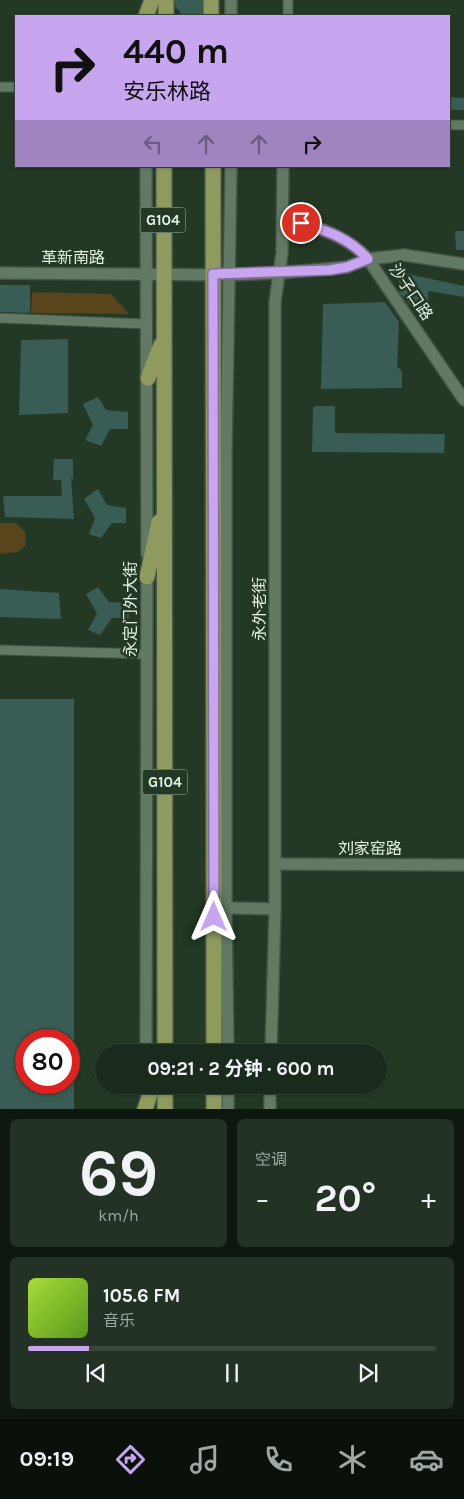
<!DOCTYPE html>
<html lang="zh">
<meta charset="utf-8">
<style>
:root{--surface:#1a2a1c;--page:#233225;--text:#f1f3f6;--muted:#9fa7a3;--line:#38463b;--accent:#c7a6ef}
body{margin:0;font-family:Karla,"Noto Sans SC",sans-serif;background:var(--page);color:var(--text);height:100vh;display:flex;flex-direction:column;font-size:19px;white-space:nowrap}
*{box-sizing:border-box;margin:0}
p{font-size:16px;color:var(--muted)}
.icon{flex:none;width:28px;height:28px;fill:none;stroke:currentColor;stroke-width:2;stroke-linecap:round;stroke-linejoin:round}
.map{position:relative;height:1109px;overflow:hidden}
.sheet{display:flex;flex-direction:column;gap:10px;padding:10px;background:#0e170f;flex:1}
.sheet>*{flex:none}
.guide{position:absolute;left:15px;top:15px;width:435px;height:152px;border-radius:0px;box-shadow:0 1px 4px #0004,0 0 0 1px var(--line);background:#c7a6ef;color:#111;overflow:hidden}
.speed{position:absolute;left:15px;top:1029px;display:flex;gap:10px;font-size:25px;font-weight:700;text-align:center}
.speed>*{display:grid;place-content:center;width:65px;height:65px;border-radius:50%;background:var(--surface);box-shadow:0 1px 4px #0004,0 0 0 1px var(--line);line-height:1}
.speed .limit{border:8px solid #d22;background:#fff;color:#111}
.pin{position:absolute;display:grid;place-items:center;width:42px;height:42px;color:#fff;margin:-21px;border:2px solid #fff;border-radius:50%;box-shadow:0 1px 5px #0007}
.me{position:absolute;width:55px;margin:-28px;rotate:0deg;stroke-linejoin:round;filter:drop-shadow(0 0 4px #0008)}
.turn{display:flex;align-items:center;gap:18px;height:105px;padding:0 25px;font-size:22px}
.turn .icon{width:65px;height:65px;stroke-width:2.5}
.turn b{display:block;font-size:35px;line-height:42px}
.lanes{display:flex;align-items:center;height:48px;padding:0 25px;background:#0003;justify-content:center;gap:25px;direction:ltr}
.lanes .off{opacity:.35}
.big{font-size:38px;font-weight:700;line-height:1.1}
.sheet .tile{flex:1;display:flex;flex-direction:column;justify-content:center;gap:8px;min-width:0;padding:0 18px;border-radius:8px;background:var(--page)}
.sheet .dial{align-items:center;gap:0}
.dial b{font-size:65px;line-height:1}
.song{display:flex;align-items:center;gap:15px}
.cover{width:60px;height:60px;border-radius:8px;background:linear-gradient(135deg,hsl(80 70% 55%),hsl(90 70% 35%))}
.played{height:5px;border-radius:2px;background:linear-gradient(90deg,var(--accent) 15%,var(--line) 15%)}
.keys{display:flex;justify-content:space-around;direction:ltr}
.heat{display:flex;justify-content:space-between;align-items:center;font-size:28px;direction:ltr}
.sheet .tiles{flex:1;display:grid;gap:10px;grid-template-columns:1fr 1fr}
.tile:last-child{grid-column:span 2}
.trip{position:absolute;left:95px;top:1044px;width:292px;height:50px;border-radius:25px;background:var(--surface);box-shadow:0 1px 4px #0004,0 0 0 1px var(--line);font-weight:700;line-height:50px;text-align:center}
.menu{display:flex;height:80px;justify-content:space-around;align-items:center;background:#0a110b;color:var(--muted)}
.menu .icon{width:35px;height:35px}
.menu .current{color:var(--accent)}
.menu b{font-size:22px;color:var(--text)}
.map>svg:first-child{display:block}
.green{fill:#59451c}
.building{fill:#395c54}
.lines{fill:none;stroke-linecap:round;stroke-linejoin:round}
.minor-casing{stroke:#435545;stroke-width:11}
.tertiary-casing{stroke:#435545;stroke-width:14}
.trunk-casing{stroke:#435545;stroke-width:18}
.minor{stroke:#627964;stroke-width:9}
.tertiary{stroke:#627964;stroke-width:11}
.trunk{stroke:#8e9a5e;stroke-width:15}
.route-casing{stroke:#816c9b;stroke-width:12}
.route{stroke:#c7a6ef;stroke-width:9}
.labels{text-anchor:middle;dominant-baseline:central;stroke-width:5;stroke-linejoin:round;paint-order:stroke}
.shield{fill:#233825;stroke:#a9b8aa;stroke-width:1}
.shield-label{font-size:15px;font-weight:bold;fill:#e2efe3}
.street-label{font-size:16px;fill:#e2efe3;stroke:#233825}
</style>
<div class="map">
<svg width="464" height="1109" viewBox="0 0 464 1109">
<rect width="100%" height="100%" fill="#233825"/>
<g class="green">
<polygon points="32,292 111,294 129,314 31,313"/>
<polygon points="0,523 16,523 25,532 26,545 18,552 0,554"/>
</g>
<g class="building">
<polygon points="175,0 202,0 202,14 198,16 183,16 175,6"/>
<polygon points="449,97 464,98 464,110 449,110"/>
<polygon points="455,231 464,231 464,250 456,250"/>
<polygon points="399,272 464,286 464,297 428,291 429,314 422,319 399,292"/>
<polygon points="0,285 30,285 30,313 0,312"/>
<polygon points="385,302 399,322 397,366 402,372 402,388 321,389 323,304"/>
<polygon points="68,339 68,413 19,415 21,340"/>
<polygon points="98,397 106,410 128,412 128,429 110,429 101,446 85,440 93,425 83,404"/>
<polygon points="317,406 335,406 335,433 445,434 444,453 312,452 313,407"/>
<polygon points="54,459 73,459 73,481 71,477 74,519 5,517 3,496 62,496 61,480 53,480"/>
<polygon points="98,489 107,505 126,508 126,523 112,523 101,538 89,534 95,518 84,499"/>
<polygon points="98,587 109,602 129,603 129,618 112,618 100,635 88,630 97,614 86,594"/>
<polygon points="0,589 59,593 61,619 0,617"/>
<polygon points="0,699 74,699 74,1040 26,1040 26,1082 74,1082 74,1109 0,1109"/>
</g>
<g class="lines">
<g class="minor-casing">
<g id="minor">
<polyline points="288,16 288,0"/>
<polyline points="0,87 16,87"/>
<polyline points="449,125 464,125"/>
<polyline points="0,318 147,324"/>
<polyline points="0,650 147,654"/>
</g>
</g>
<g class="tertiary-casing">
<g id="tertiary">
<polyline points="231,0 231,16"/>
<polyline points="146,166 147,554"/>
<path d="M283,216C314,227 345,234 368,259L464,400"/>
<polyline points="0,273 230,275 279,273 347,267 368,259 404,255 464,264"/>
<polyline points="275,864 464,865"/>
<polyline points="226,908 275,909"/>
<polyline points="146,1052 147,570"/>
<polyline points="228,1052 226,908 226,455 231,166"/>
<polyline points="271,1052 275,909 275,302 282,253 283,166"/>
<polyline points="228,1109 228,1085"/>
<polyline points="270,1109 270,1085"/>
</g>
</g>
<g class="trunk-casing">
<g id="trunk">
<polyline points="211,0 211,16"/>
<polyline points="146,16 152,0"/>
<polyline points="166,16 166,0"/>
<polyline points="164,166 165,1052"/>
<polyline points="213,166 214,1052"/>
<polyline points="148,378 161,345"/>
<polyline points="147,577 159,522"/>
<polyline points="165,1085 165,1109"/>
<polyline points="214,1085 214,1109"/>
<polyline points="145,1109 153,1085"/>
</g>
</g>
<use href="#minor" class="minor"/>
<use href="#tertiary" class="tertiary"/>
<use href="#trunk" class="trunk"/>
</g>
<g class="lines">
<g class="route-casing">
<path id="route" d="M214,917L213,274L330,270L347,267L368,259C349,238 328,231 301,223"/>
</g>
<use href="#route" class="route"/>
</g>
<g class="labels">
<g class="shield">
<rect x="140.5" y="207.5" width="45" height="25" rx="4"/>
<rect x="142.5" y="769.5" width="45" height="25" rx="4"/>
</g>
<g class="shield-label">
<text x="163" y="220">G104</text>
<text x="165" y="782">G104</text>
</g>
<g class="street-label">
<text x="73" y="257">革新南路</text>
<text transform="translate(411 292) rotate(56)">沙子口路</text>
<text transform="translate(130 609) rotate(-90)">永定门外大街</text>
<text transform="translate(259 609) rotate(-90)">永外老街</text>
<text x="370" y="848">刘家窑路</text>
</g>
</g>
</svg>
<div class="speed"><div class="limit">80</div></div>
<div class="pin" style="left:301px;top:223px;background:#d93025"><svg class="icon" aria-label="arrive" viewBox="0 0 24 24"><path d="M6 21V4h12l-3 4 3 4H6"/></svg></div>
<svg class="me" style="left:214px;top:917px" viewBox="-20 -20 40 40"><path d="M0-17L14 15 0 8-14 15z" fill="#c7a6ef" stroke="#fff" stroke-width="4"/></svg>
<div class="trip">09:21 · 2 分钟 · 600 m</div>
<div class="guide">
<div class="turn"><svg class="icon" aria-label="right" viewBox="0 0 24 24"><path d="M7 20v-9h11M14 6l5 5-5 5"/></svg><div><b>440 m</b>安乐林路</div></div>
<div class="lanes"><svg class="icon off" aria-label="left" viewBox="0 0 24 24"><path d="M17 20v-9H6M10 6l-5 5 5 5"/></svg><svg class="icon off" aria-label="ahead" viewBox="0 0 24 24"><path d="M12 20V5M6 11l6-6 6 6"/></svg><svg class="icon off" aria-label="ahead" viewBox="0 0 24 24"><path d="M12 20V5M6 11l6-6 6 6"/></svg><svg class="icon" aria-label="right" viewBox="0 0 24 24"><path d="M7 20v-9h11M14 6l5 5-5 5"/></svg></div>
</div>
</div>
<section class="sheet">
<div class="tiles">
<div class="tile dial"><b>69</b><p>km/h</p></div>
<div class="tile"><p>空调</p>
<div class="heat"><a>−</a><b class="big">20°</b><a>+</a></div>
</div>
<div class="tile">
<div class="song"><i class="cover"></i><div><b>105.6 FM</b><p>音乐</p></div></div>
<div class="played"></div>
<div class="keys"><svg class="icon" aria-label="previous" viewBox="0 0 24 24"><path d="M18 5L8 12l10 7zM5 5v14"/></svg><svg class="icon" aria-label="pause" viewBox="0 0 24 24"><path d="M8 5v14M16 5v14"/></svg><svg class="icon" aria-label="next" viewBox="0 0 24 24"><path d="M6 5l10 7-10 7zM19 5v14"/></svg></div>
</div>
</div>
</section>
<nav class="menu">
<b>09:19</b>
<svg class="icon current" aria-label="directions" viewBox="0 0 24 24"><path d="M12 3l9 9-9 9-9-9zM9 14v-3h6M13 9l2 2-2 2"/></svg>
<svg class="icon" aria-label="music" viewBox="0 0 24 24"><path d="M9 18V5l10-2v13"/><circle cx="6" cy="18" r="3"/><circle cx="16" cy="16" r="3"/></svg>
<svg class="icon" aria-label="phone" viewBox="0 0 24 24"><path d="M5 4h4l2 5-3 2q2 4 5 5l2-3 5 2v4C11 20 4 13 5 4z"/></svg>
<svg class="icon" aria-label="climate" viewBox="0 0 24 24"><path d="M12 3v18M4 7l16 10M4 17L20 7"/></svg>
<svg class="icon" aria-label="car" viewBox="0 0 24 24"><path d="M5 17H2v-5l4-1 3-4h7l3 4 3 1v5h-3M9 17h6M6 11h13"/><circle cx="7" cy="17" r="2"/><circle cx="17" cy="17" r="2"/></svg>
</nav>
